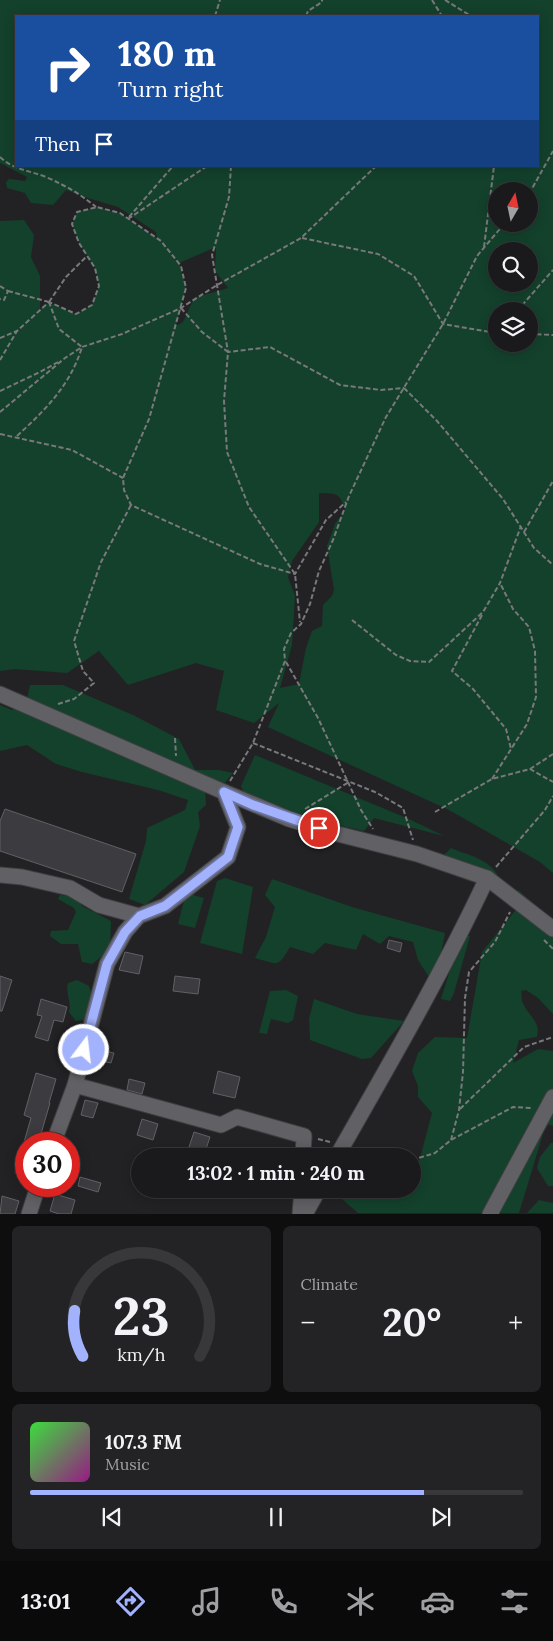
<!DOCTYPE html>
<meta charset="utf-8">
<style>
:root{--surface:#1a1a1c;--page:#232325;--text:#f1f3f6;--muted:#9fa1a3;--line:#38383b;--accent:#a3b2fd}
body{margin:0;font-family:Lora,serif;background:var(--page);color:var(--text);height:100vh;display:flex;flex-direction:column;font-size:19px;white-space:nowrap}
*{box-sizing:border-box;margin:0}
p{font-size:16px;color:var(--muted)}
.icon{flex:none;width:28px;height:28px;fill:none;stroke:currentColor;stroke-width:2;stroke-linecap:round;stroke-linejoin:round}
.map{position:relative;height:1214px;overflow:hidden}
.panel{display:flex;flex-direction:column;gap:12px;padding:12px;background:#0e0e0f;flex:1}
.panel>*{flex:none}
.top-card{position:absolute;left:15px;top:15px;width:524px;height:152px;border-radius:0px;box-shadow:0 2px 12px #0003,0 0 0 1px var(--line);background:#1a4fa0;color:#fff;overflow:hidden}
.needle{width:32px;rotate:9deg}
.fabs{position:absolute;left:488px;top:182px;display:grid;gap:10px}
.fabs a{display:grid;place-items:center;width:50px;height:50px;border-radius:50%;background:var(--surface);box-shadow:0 2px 12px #0003,0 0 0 1px var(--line);font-size:25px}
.speed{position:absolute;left:15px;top:1132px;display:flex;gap:10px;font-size:25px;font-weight:700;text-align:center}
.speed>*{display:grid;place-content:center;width:65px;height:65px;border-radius:50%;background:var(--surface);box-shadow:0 2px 12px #0003,0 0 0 1px var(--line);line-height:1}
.speed .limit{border:8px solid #d22;background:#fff;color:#111}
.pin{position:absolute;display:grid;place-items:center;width:42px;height:42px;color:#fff;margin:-21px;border:2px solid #fff;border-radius:50%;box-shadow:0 1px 5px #0007}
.me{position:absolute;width:55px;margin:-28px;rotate:15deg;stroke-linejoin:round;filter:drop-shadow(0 0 4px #0008)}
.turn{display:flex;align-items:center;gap:18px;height:105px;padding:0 20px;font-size:22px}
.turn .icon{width:65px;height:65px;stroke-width:2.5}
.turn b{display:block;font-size:35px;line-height:42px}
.then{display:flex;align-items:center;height:48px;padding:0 20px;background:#0003;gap:10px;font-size:19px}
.big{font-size:38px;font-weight:700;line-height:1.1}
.panel .tile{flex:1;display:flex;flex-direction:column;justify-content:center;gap:8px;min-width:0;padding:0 18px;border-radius:8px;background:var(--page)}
.panel .dial{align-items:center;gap:0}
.dial svg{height:130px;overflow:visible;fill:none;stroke:var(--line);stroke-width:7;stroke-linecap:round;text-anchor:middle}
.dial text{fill:var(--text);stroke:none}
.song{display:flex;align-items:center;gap:15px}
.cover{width:60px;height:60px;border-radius:8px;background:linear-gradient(135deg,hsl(120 70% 55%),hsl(310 70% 35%))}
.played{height:5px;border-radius:2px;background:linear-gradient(90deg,var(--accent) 80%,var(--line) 80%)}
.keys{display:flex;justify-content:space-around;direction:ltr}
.heat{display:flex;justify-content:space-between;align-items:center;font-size:28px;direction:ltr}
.panel .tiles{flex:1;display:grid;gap:12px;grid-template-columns:1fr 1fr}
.tile:last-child{grid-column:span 2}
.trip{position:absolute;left:131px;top:1148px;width:290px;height:50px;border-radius:25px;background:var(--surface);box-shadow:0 2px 12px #0003,0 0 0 1px var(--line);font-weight:700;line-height:50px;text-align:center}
.tab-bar{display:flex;height:80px;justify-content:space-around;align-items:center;background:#0a0a0b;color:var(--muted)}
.tab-bar .icon{width:35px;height:35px}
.tab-bar .current{color:var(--accent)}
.tab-bar b{font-size:22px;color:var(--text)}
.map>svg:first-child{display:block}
.green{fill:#13412c;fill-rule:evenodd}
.building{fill:#3c3b3f;stroke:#616064}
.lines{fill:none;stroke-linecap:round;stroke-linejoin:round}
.minor-casing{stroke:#3f3e41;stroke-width:17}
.path{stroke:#79787b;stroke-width:2;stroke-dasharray:5 2.5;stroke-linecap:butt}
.minor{stroke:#616064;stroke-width:15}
.route-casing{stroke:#6a74a4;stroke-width:12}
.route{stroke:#a3b2fd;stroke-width:9}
</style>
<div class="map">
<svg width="553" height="1214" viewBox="0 0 553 1214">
<rect width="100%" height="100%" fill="#222225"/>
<g class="green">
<path d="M0,0H553V873L540,862L449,810L268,727L279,703L254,723L216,710L224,671L196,663L128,685L99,651L67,673L15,669L0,671V221L24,220L34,235L31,257L40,276V309L49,302L76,314L92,305L99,286L95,268L79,243L72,224L77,212L97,207L120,213L157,238L156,232L118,207L88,198L66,190L53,205L31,203L25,193L7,188L6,182L9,179L25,181L27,177L0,163ZM16,16H538V166H16ZM496,191H529V224H496ZM216,247L215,271L228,288L194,298L183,322L176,326L186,288L179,263ZM496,251H529V284H496ZM496,311H529V344H496ZM319,493C338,494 339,492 345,510L335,524L327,546L334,590L332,596L323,605L322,626L312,631L306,648L299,684L280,688L292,645L295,596L288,577L292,561L319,522Z"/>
<polygon points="30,685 63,685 133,715 179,739 195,770 219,770 233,773 223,785 205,789 206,805 198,812 200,826 184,872 145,905 129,899 146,841 147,828 185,810 188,800 158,790 82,772 56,764 27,745 0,751 0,705 12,710 27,699"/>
<polygon points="255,755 409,819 444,836 374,818 364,831 287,813 251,808 241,786"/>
<path d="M451,848C475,858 493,859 503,886L486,888L491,871L443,856Z"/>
<polygon points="225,878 253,887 242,954 200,943 217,881"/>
<path d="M272,879L352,907L445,933L436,979L429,977L418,960L413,942L389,936L380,944L363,934L356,950L325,943L313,954L290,947C277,969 278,964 255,958L266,937L275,907L265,895Z"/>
<path d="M518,890L553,920V1014L538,998L526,990L521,991C522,995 521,1000 523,1003C528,1016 541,1021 537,1037L519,1040L513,1063L538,1049L553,1051V1126L546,1124L519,1213H358L342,1199V1189H412L413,1165L418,1166L432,1113L418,1097V1086L412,1071L418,1053L435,1037L467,1038L482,952L515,911Z"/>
<polygon points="186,893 204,898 195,928 178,924"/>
<polygon points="60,895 76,897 82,906 111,921 110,950 92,964 82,962 78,944 61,944 50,936 51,931 68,930 76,912 74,908 58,899"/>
<polygon points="461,935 470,936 454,993 450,1001 441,999"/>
<path d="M77,980L89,986C95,1002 94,1006 85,1020L76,1021L69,1012C72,1001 65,994 68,983Z"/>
<polygon points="286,990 298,996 293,1020 288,1023 271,1019 267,1034 259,1033 270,991"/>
<polygon points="314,999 357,1014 404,1021 371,1058 362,1059 310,1040 309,1019"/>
<polygon points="551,1143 553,1143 553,1186 548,1186 537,1168 540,1157"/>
<polygon points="539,1200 553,1203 553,1213 527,1213"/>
</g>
<g class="building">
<polygon points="5,809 136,854 122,892 0,851 0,821"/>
<polygon points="389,940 402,943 400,952 387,948"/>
<polygon points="125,952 143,956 139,974 119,970"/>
<polygon points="0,976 12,980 2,1011 0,1011"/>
<polygon points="175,976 200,979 198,994 173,991"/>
<polygon points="41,999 67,1007 63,1022 54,1020 48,1041 35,1037 42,1016 37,1015"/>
<polygon points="99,1050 114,1053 111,1063 96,1060"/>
<polygon points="218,1071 240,1077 235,1098 213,1093"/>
<polygon points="36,1073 56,1079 49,1103 50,1103 38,1144 25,1144 26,1177 15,1173 31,1118 24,1115"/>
<polygon points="129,1079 145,1083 142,1094 127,1090"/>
<polygon points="85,1100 98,1103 93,1118 81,1115"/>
<polygon points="142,1119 158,1124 153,1140 137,1135"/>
<polygon points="194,1132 210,1137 204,1155 188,1150"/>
<polygon points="80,1177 101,1183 98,1192 78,1186"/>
<polygon points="55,1194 75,1200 71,1214 59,1214 50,1211"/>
<polygon points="2,1196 19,1201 15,1214 0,1214"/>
</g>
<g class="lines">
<g class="minor-casing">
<g id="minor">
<polyline points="0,694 224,792 238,827 228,857 165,906 139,916 125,932 107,964 75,1085 53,1144"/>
<polyline points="224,792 289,819 334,833 417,854 487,878 553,929"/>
<polyline points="0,875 22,877 70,888 99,905 139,916"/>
<polyline points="75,1085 221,1125 237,1117 304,1136 303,1156"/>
<path d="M337,1156C389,1065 442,974 487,878"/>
<polyline points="29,1214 38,1186"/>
<polyline points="300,1214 302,1189"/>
<polyline points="305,1214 319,1189"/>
<polyline points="490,1214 553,1097"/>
</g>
</g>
<g class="path">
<polyline points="432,0 442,16"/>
<polyline points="445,0 471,16"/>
<polyline points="215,16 220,0"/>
<polyline points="306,16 308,11 322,2 322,0"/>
<path d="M0,157C14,170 28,170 46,177C66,186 79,193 96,207"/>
<polyline points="231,166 229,197 212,255 228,352 270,347 340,385 381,390 404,388"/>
<polyline points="529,194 553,151"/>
<polyline points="129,217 173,166"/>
<polyline points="128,219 207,166"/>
<polyline points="302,238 378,254 414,276 443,324 496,333"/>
<polyline points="484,247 494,166"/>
<polyline points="0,286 8,291 4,300 0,299"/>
<polyline points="8,291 49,302"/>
<polyline points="49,302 66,277 87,256"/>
<polyline points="181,308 202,332 228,352 224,401 227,452 249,507 295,574 300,622"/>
<polyline points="517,311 553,270"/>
<polyline points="529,334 553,335"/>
<polyline points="0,338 17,331 49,302 76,314 92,305 99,286 95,268 79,243 72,224 77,212 97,207 120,213 161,241 181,266 186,288 149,419 123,478 124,490 131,505 260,564 295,574 326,520 346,502"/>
<polyline points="0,360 17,331"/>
<polyline points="404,388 437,421 503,499 534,548 553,565"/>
<polyline points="0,391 40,372 58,362"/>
<polyline points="0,412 65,358 82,347 122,334 181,308 217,285 301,238 376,166"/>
<polyline points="0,434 72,450 123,478"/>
<path d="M17,436C45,410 70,386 82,347L59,329L49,302"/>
<polyline points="524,532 553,481"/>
<polyline points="482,615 452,671 473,689 506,729 511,749"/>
<polyline points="352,620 396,655 410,661 429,662 483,612 500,583 521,526"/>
<polyline points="286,662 318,718 361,810 373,829"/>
<polyline points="58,704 74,699 94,683 83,671 74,641 101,562 131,505"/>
<polyline points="175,738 176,756"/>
<polyline points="253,743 375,792 403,808 413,840"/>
<polyline points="530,769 553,754"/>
<polyline points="492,779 527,724 536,697 535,651 529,627 513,609 500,583"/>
<polyline points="230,781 253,743 285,661 284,649 291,633 301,624 310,604 319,571 333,540 349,496 386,417 443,324 477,256 504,224"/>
<polyline points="305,809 349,782"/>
<polyline points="435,812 492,779 530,769 553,782"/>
<polyline points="496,867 545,810 553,796"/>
<polyline points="544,940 553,949"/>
<polyline points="460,1109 524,1047 553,1037"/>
<polyline points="318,1139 330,1142"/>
<polyline points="451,1140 459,1110 463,1072 465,998 469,972 495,942 510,912"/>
<polyline points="357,1148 394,1156"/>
<polyline points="412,1160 435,1153 451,1140 513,1107 533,1108"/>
</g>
<use href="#minor" class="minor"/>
</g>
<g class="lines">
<g class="route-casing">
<polyline id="route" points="84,1050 107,964 125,932 140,916 165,906 228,857 238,827 224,792 253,805 319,828"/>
</g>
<use href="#route" class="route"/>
</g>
</svg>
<div class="fabs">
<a><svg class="needle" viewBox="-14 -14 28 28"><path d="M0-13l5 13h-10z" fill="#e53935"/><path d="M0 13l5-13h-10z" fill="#9fa1a3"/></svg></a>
<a><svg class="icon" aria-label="search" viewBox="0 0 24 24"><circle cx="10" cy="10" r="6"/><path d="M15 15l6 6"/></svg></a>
<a><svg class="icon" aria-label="layers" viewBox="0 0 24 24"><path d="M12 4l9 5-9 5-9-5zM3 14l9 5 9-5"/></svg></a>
</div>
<div class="speed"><div class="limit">30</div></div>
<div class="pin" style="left:319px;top:828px;background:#d93025"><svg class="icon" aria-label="arrive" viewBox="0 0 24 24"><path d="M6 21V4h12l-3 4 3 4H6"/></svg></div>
<svg class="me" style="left:84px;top:1050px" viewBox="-20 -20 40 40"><circle r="17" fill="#a3b2fd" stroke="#fff" stroke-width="3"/><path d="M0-11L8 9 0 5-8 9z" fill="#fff"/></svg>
<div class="trip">13:02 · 1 min · 240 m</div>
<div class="top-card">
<div class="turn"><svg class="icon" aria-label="right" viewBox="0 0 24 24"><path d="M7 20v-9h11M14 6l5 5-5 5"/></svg><div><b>180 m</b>Turn right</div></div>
<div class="then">Then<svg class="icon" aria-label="arrive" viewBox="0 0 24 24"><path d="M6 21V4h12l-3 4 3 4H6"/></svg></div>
</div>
</div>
<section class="panel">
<div class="tiles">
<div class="tile dial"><svg viewBox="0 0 100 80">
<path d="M14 69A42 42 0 1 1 86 69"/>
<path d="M14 69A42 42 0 0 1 9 41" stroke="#a3b2fd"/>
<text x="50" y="56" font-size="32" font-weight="700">23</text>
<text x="50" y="72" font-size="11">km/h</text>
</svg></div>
<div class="tile"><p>Climate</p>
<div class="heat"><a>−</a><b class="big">20°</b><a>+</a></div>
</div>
<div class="tile">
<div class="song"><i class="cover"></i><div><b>107.3 FM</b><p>Music</p></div></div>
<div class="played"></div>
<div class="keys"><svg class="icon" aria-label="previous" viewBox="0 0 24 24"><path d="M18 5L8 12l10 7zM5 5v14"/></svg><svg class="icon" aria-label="pause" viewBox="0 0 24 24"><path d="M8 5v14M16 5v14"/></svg><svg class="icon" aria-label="next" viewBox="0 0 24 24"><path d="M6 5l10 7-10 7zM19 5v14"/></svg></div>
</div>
</div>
</section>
<nav class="tab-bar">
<b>13:01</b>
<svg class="icon current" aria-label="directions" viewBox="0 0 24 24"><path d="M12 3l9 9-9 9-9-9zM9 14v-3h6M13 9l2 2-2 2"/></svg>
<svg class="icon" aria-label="music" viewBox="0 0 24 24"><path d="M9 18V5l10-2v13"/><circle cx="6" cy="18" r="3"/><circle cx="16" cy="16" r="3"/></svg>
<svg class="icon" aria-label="phone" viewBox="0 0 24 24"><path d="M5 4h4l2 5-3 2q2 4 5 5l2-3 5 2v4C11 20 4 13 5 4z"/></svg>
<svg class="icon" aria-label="climate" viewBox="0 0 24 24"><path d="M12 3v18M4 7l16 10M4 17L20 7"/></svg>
<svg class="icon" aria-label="car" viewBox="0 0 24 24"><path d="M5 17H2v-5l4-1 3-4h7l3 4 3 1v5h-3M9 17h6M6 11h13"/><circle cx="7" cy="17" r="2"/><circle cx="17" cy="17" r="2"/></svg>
<svg class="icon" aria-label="filters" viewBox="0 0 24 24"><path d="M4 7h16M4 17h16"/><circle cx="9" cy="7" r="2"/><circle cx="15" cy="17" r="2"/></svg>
</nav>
